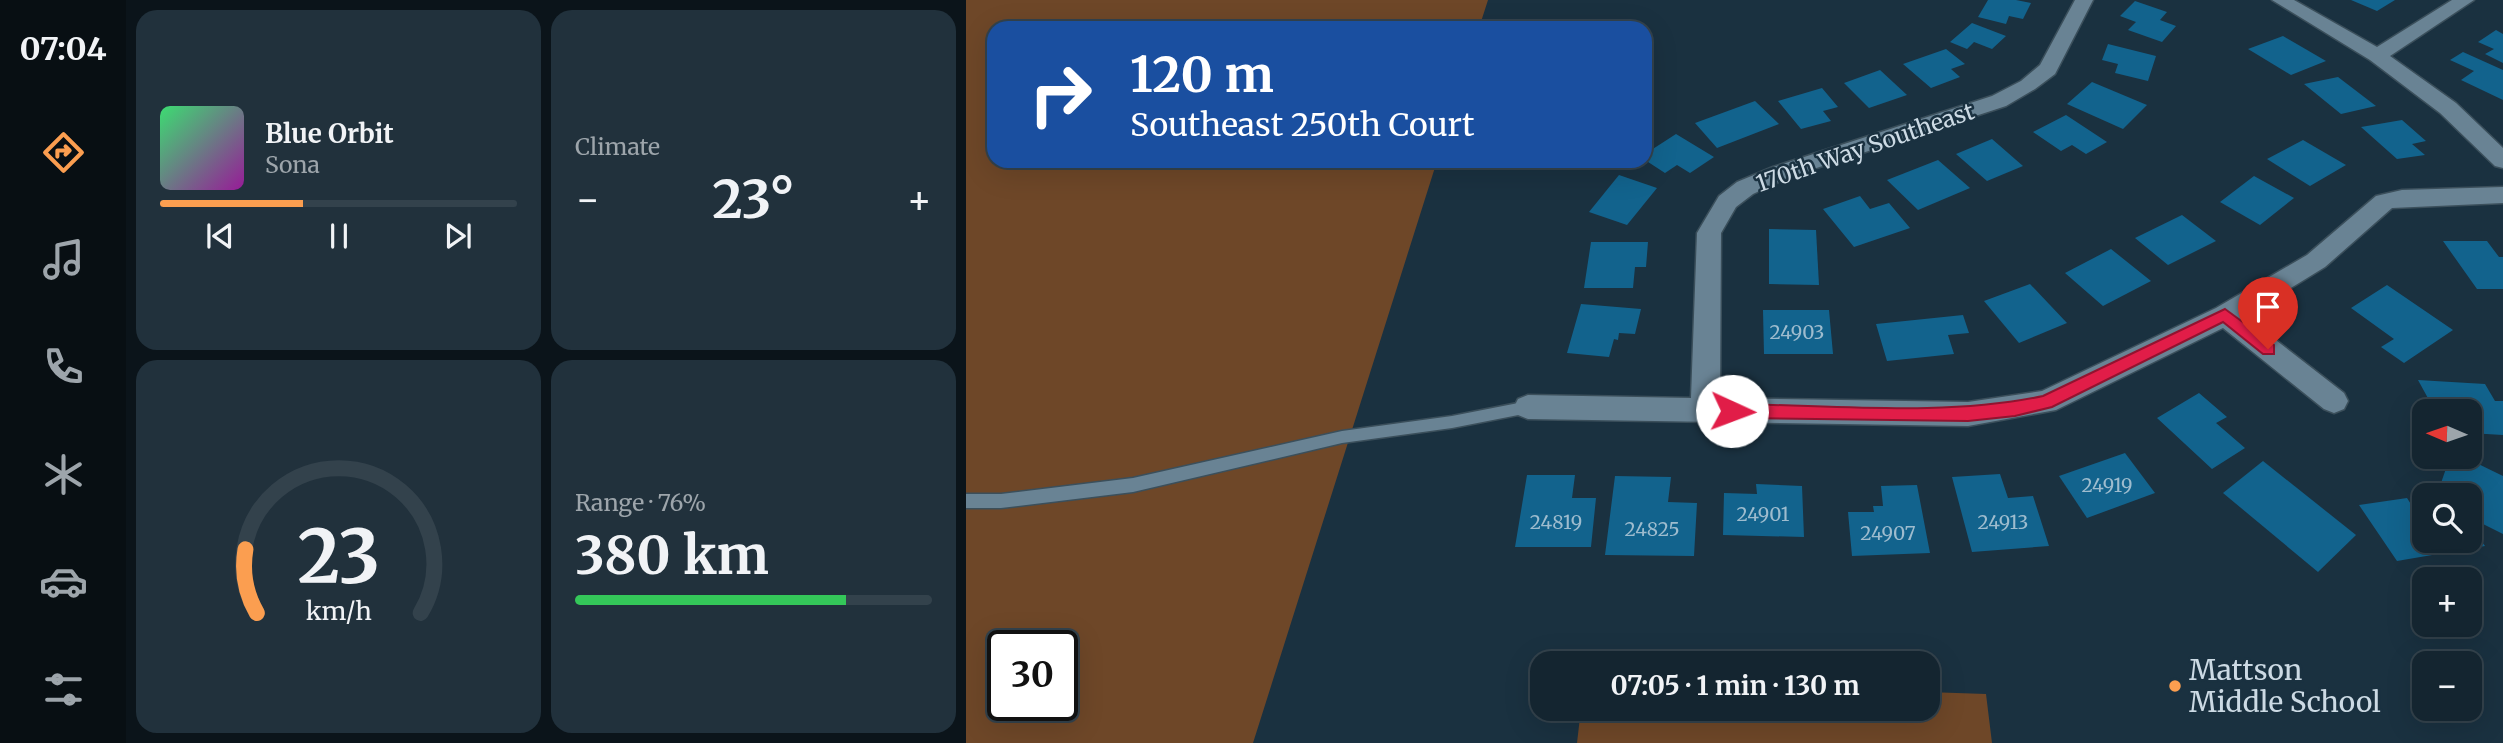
<!DOCTYPE html>
<meta charset="utf-8">
<style>
:root{--surface:#142530;--page:#21313c;--text:#f1f3f6;--muted:#9da5ab;--line:#33424c;--accent:#fb9e50}
body{margin:0;font-family:Merriweather,serif;background:var(--page);color:var(--text);height:100vh;display:flex;flex-direction:column;font-size:26px;white-space:nowrap}
*{box-sizing:border-box;margin:0}
p{font-size:23px;color:var(--muted)}
.icon{flex:none;width:38px;height:38px;fill:none;stroke:currentColor;stroke-width:2;stroke-linecap:round;stroke-linejoin:round}
.map{position:relative;flex:1;overflow:hidden}
.panel{display:flex;flex-direction:column;gap:10px;padding:10px;background:#0b141a;width:840px}
.panel>*{flex:none}
.banner{position:absolute;left:21px;top:21px;width:665px;height:147px;border-radius:21px;box-shadow:0 7px 28px #0002,0 0 0 2px var(--line);background:#1a4fa0;color:#fff;overflow:hidden}
.needle{width:46px;rotate:272deg}
.buttons{position:absolute;left:1446px;top:399px;display:grid;gap:14px}
.buttons a{display:grid;place-items:center;width:70px;height:70px;border-radius:14px;background:var(--surface);box-shadow:0 7px 28px #0002,0 0 0 2px var(--line);font-size:35px}
.speed{position:absolute;left:21px;top:630px;display:flex;gap:14px;font-size:35px;font-weight:700;text-align:center}
.speed>*{display:grid;place-content:center;width:91px;height:91px;border-radius:50%;background:var(--surface);box-shadow:0 7px 28px #0002,0 0 0 2px var(--line);line-height:1}
.speed .limit{border:4px solid #111;border-radius:10px;background:#fff;color:#111}
.pin{position:absolute;display:grid;place-items:center;width:60px;height:60px;color:#fff;margin:-72px -30px;border-radius:50% 50% 50% 0;rotate:-45deg;box-shadow:0 0 7px #0007}
.pin .icon{rotate:45deg}
.me{position:absolute;width:77px;margin:-38px;rotate:92deg;stroke-linejoin:round;filter:drop-shadow(0 0 5px #0008)}
.turn{display:flex;align-items:center;gap:24px;height:147px;padding:0 28px;font-size:32px}
.turn .icon{width:91px;height:91px;stroke-width:2.5}
.turn b{display:block;font-size:49px;line-height:60px}
.big{font-size:52px;font-weight:700;line-height:1.1}
.panel .card{flex:1;display:flex;flex-direction:column;justify-content:center;gap:10px;min-width:0;padding:0 24px;border-radius:21px;background:var(--page)}
.panel .dial{align-items:center;gap:0}
.dial svg{height:182px;overflow:visible;fill:none;stroke:var(--line);stroke-width:7;stroke-linecap:round;text-anchor:middle}
.dial text{fill:var(--text);stroke:none}
.song{display:flex;align-items:center;gap:21px}
.cover{width:84px;height:84px;border-radius:10px;background:linear-gradient(135deg,hsl(140 70% 55%),hsl(300 70% 35%))}
.played{height:7px;border-radius:4px;background:linear-gradient(90deg,var(--accent) 40%,var(--line) 40%)}
.keys{display:flex;justify-content:space-around;direction:ltr}
.heat{display:flex;justify-content:space-between;align-items:center;font-size:38px;direction:ltr}
.charge{height:10px;border-radius:5px;background:linear-gradient(90deg,#34c759 76%,var(--line) 0)}
.panel .tiles{flex:1;display:grid;gap:10px;grid-template-columns:repeat(2,1fr)}
.trip{position:absolute;left:564px;top:651px;width:410px;height:70px;border-radius:21px;background:var(--surface);box-shadow:0 7px 28px #0002,0 0 0 2px var(--line);font-weight:700;line-height:70px;text-align:center}
main{display:flex;flex:1;min-height:0}
.tab-bar{display:flex;flex-direction:column;width:126px;justify-content:space-around;align-items:center;background:#080f13;color:var(--muted)}
.tab-bar .icon{width:49px;height:49px}
.tab-bar .current{color:var(--accent)}
.tab-bar b{font-size:32px;color:var(--text)}
.map>svg:first-child{display:block}
.green{fill:#6e4728;fill-rule:evenodd}
.building{fill:#12638d}
.lines{fill:none;stroke-linecap:round;stroke-linejoin:round}
.service-casing{stroke:#3b4f5b;stroke-width:3}
.minor-casing{stroke:#3b4f5b;stroke-width:3}
.service{fill:#698394;fill-rule:evenodd}
.minor{fill:#698394;fill-rule:evenodd}
.route{fill:#e11d48;stroke:#92132f;stroke-width:2}
.poi-dot{fill:#fb9e50;stroke:#1a3140;stroke-width:2.5}
.labels{text-anchor:middle;dominant-baseline:central;stroke-width:5;stroke-linejoin:round;paint-order:stroke}
.number-label{font-size:19px;fill:#9ebcce}
.street-label{font-size:23px;fill:#ccdae4;stroke:#1a3140}
.near-poi-label{font-size:28px;fill:#ccdae4;stroke:#1a3140;text-anchor:start}
</style>
<main>
<nav class="tab-bar">
<b>07:04</b>
<svg class="icon current" aria-label="directions" viewBox="0 0 24 24"><path d="M12 3l9 9-9 9-9-9zM9 14v-3h6M13 9l2 2-2 2"/></svg>
<svg class="icon" aria-label="music" viewBox="0 0 24 24"><path d="M9 18V5l10-2v13"/><circle cx="6" cy="18" r="3"/><circle cx="16" cy="16" r="3"/></svg>
<svg class="icon" aria-label="phone" viewBox="0 0 24 24"><path d="M5 4h4l2 5-3 2q2 4 5 5l2-3 5 2v4C11 20 4 13 5 4z"/></svg>
<svg class="icon" aria-label="climate" viewBox="0 0 24 24"><path d="M12 3v18M4 7l16 10M4 17L20 7"/></svg>
<svg class="icon" aria-label="car" viewBox="0 0 24 24"><path d="M5 17H2v-5l4-1 3-4h7l3 4 3 1v5h-3M9 17h6M6 11h13"/><circle cx="7" cy="17" r="2"/><circle cx="17" cy="17" r="2"/></svg>
<svg class="icon" aria-label="filters" viewBox="0 0 24 24"><path d="M4 7h16M4 17h16"/><circle cx="9" cy="7" r="2"/><circle cx="15" cy="17" r="2"/></svg>
</nav>
<section class="panel">
<div class="tiles">
<div class="card">
<div class="song"><i class="cover"></i><div><b>Blue Orbit</b><p>Sona</p></div></div>
<div class="played"></div>
<div class="keys"><svg class="icon" aria-label="previous" viewBox="0 0 24 24"><path d="M18 5L8 12l10 7zM5 5v14"/></svg><svg class="icon" aria-label="pause" viewBox="0 0 24 24"><path d="M8 5v14M16 5v14"/></svg><svg class="icon" aria-label="next" viewBox="0 0 24 24"><path d="M6 5l10 7-10 7zM19 5v14"/></svg></div>
</div>
<div class="card"><p>Climate</p>
<div class="heat"><a>−</a><b class="big">23°</b><a>+</a></div>
</div>
<div class="card dial"><svg viewBox="0 0 100 80">
<path d="M14 69A42 42 0 1 1 86 69"/>
<path d="M14 69A42 42 0 0 1 9 41" stroke="#fb9e50"/>
<text x="50" y="56" font-size="32" font-weight="700">23</text>
<text x="50" y="72" font-size="11">km/h</text>
</svg></div>
<div class="card"><p>Range · 76%</p><b class="big">380 km</b><div class="charge"></div></div>
</div>
</section>
<div class="map">
<svg width="1537" height="743" viewBox="0 0 1537 743">
<rect width="100%" height="100%" fill="#1a3140"/>
<g class="green">
<path d="M0,0H522L513,28H28V161H471L287,743H0ZM37,646H96V705H37Z"/>
<polygon points="961,692 1020,694 1026,743 611,743 614,717 622,709 961,709"/>
</g>
<g class="building">
<polygon points="1022,0 1050,0 1065,3 1057,19 1043,16 1040,24 1012,17"/>
<polygon points="1385,0 1429,0 1411,11"/>
<polygon points="1169,1 1201,12 1194,20 1210,26 1196,42 1162,30 1170,22 1154,16"/>
<polygon points="1006,23 1040,36 1026,49 1008,42 1001,49 984,42"/>
<polygon points="1530,30 1537,34 1537,63 1519,54 1528,49 1512,42"/>
<polygon points="1317,36 1360,61 1325,75 1282,49"/>
<polygon points="1142,44 1190,56 1182,81 1149,73 1152,64 1136,60"/>
<polygon points="980,49 999,64 985,69 994,77 965,88 937,64"/>
<polygon points="1497,52 1537,70 1537,100 1495,80 1508,71 1484,60"/>
<polygon points="914,70 941,95 903,108 878,83"/>
<polygon points="1372,77 1410,106 1375,114 1338,84"/>
<polygon points="1126,82 1181,105 1157,129 1101,104"/>
<polygon points="856,88 872,107 857,111 865,121 835,129 812,101"/>
<polygon points="789,101 813,124 751,148 729,123"/>
<polygon points="1100,115 1141,142 1120,154 1106,145 1095,151 1067,132"/>
<polygon points="1436,120 1460,141 1446,144 1459,155 1431,159 1395,127"/>
<polygon points="710,134 748,157 724,173 711,165 699,173 679,160 679,154"/>
<polygon points="1026,139 1057,166 1021,181 990,154"/>
<polygon points="1337,140 1380,165 1344,186 1301,159"/>
<polygon points="972,160 1004,188 952,210 921,180"/>
<polygon points="653,175 691,188 661,225 623,212"/>
<polygon points="1288,176 1328,198 1294,225 1254,202"/>
<polygon points="894,196 904,209 923,203 944,228 888,247 857,209"/>
<polygon points="1216,215 1250,241 1202,265 1169,238"/>
<polygon points="803,229 850,230 853,285 803,284"/>
<polygon points="1477,241 1521,241 1533,257 1537,257 1537,289 1511,289"/>
<polygon points="625,242 682,242 680,267 669,267 667,288 618,288"/>
<polygon points="1145,249 1185,281 1137,306 1099,273"/>
<polygon points="1064,284 1101,323 1053,343 1018,301"/>
<polygon points="1421,285 1487,330 1438,363 1415,347 1428,339 1385,308"/>
<polygon points="615,304 675,309 669,334 653,333 652,340 648,339 643,357 601,353"/>
<polygon points="797,310 863,310 867,354 798,354"/>
<polygon points="997,315 1003,333 982,335 988,354 921,361 910,324"/>
<polygon points="1452,380 1519,384 1529,401 1537,401 1537,435 1503,433 1503,411 1469,411"/>
<polygon points="1233,393 1261,417 1250,423 1279,448 1246,469 1191,418"/>
<polygon points="1159,453 1189,493 1121,518 1093,476"/>
<polygon points="1484,457 1498,457 1537,476 1537,534 1503,517 1503,495 1475,483"/>
<polygon points="1297,461 1390,535 1352,572 1257,493"/>
<polygon points="1034,474 1042,498 1067,496 1083,546 1006,552 986,477"/>
<polygon points="561,475 609,475 606,498 630,498 625,547 549,547"/>
<polygon points="649,476 705,477 702,502 731,503 728,556 639,555"/>
<polygon points="790,484 836,486 838,537 757,535 758,493 791,494"/>
<polygon points="951,485 964,553 886,556 882,512 908,512 907,506 917,506 915,486"/>
<polygon points="1441,498 1448,509 1458,507 1458,541 1503,541 1503,529 1507,529 1519,546 1431,561 1393,505"/>
</g>
<g class="lines">
<g class="service-casing">
<polygon id="service" points="562,401 567,403 569,407 567,411 562,413 486,428 376,443 167,492 35,508 0,508 0,494 35,494 167,478 376,431 486,416"/>
</g>
<g class="minor-casing">
<g id="minor">
<polygon points="1109,0 1127,0 1089,74 1069,89 1040,106 823,177 787,194 770,207 755,233 754,398 1002,402 1076,391 1250,308 1341,255 1410,196 1436,190 1537,187 1537,203 1426,208 1359,267 1279,316 1378,393 1382,401 1378,409 1368,413 1358,409 1257,328 1090,410 1002,426 562,419 552,415 548,407 552,399 562,395 725,398 731,233 753,196 771,182 807,167 1026,96 1055,81 1074,65"/>
<polygon points="1306,0 1328,0 1411,47 1486,0 1508,0 1424,56 1490,103 1537,148 1537,168 1529,166 1474,113 1404,60"/>
</g>
</g>
<use href="#service" class="service"/>
<use href="#minor" class="minor"/>
</g>
<path class="route" d="M1259,309L1308,345V354H1297L1257,322L1086,407L1049,416L1002,421L766,418L758,411L766,404C867,405 978,417 1077,396Z"/>
<circle class="poi-dot" cx="1209" cy="686" r="7"/>
<g class="labels">
<g class="number-label">
<text x="831" y="332">24903</text>
<text x="1141" y="485">24919</text>
<text x="797" y="514">24901</text>
<text x="590" y="522">24819</text>
<text x="1037" y="522">24913</text>
<text x="686" y="529">24825</text>
<text x="922" y="533">24907</text>
</g>
<g class="street-label">
<text transform="translate(899 147) rotate(-19)">170th Way Southeast</text>
</g>
<g class="near-poi-label">
<text x="1223" y="670">Mattson<tspan x="1223" dy="32">Middle School</tspan></text>
</g>
</g>
</svg>
<div class="buttons">
<a><svg class="needle" viewBox="-14 -14 28 28"><path d="M0-13l5 13h-10z" fill="#e53935"/><path d="M0 13l5-13h-10z" fill="#9da5ab"/></svg></a>
<a><svg class="icon" aria-label="search" viewBox="0 0 24 24"><circle cx="10" cy="10" r="6"/><path d="M15 15l6 6"/></svg></a>
<a>+</a>
<a>−</a>
</div>
<div class="speed"><div class="limit">30</div></div>
<div class="pin" style="left:1302px;top:349px;background:#d93025"><svg class="icon" aria-label="arrive" viewBox="0 0 24 24"><path d="M6 21V4h12l-3 4 3 4H6"/></svg></div>
<svg class="me" style="left:766px;top:411px" viewBox="-20 -20 40 40"><circle r="19" fill="#fff"/><path d="M0-13L10 11 0 6-10 11z" fill="#e11d48"/></svg>
<div class="trip">07:05 · 1 min · 130 m</div>
<div class="banner">
<div class="turn"><svg class="icon" aria-label="right" viewBox="0 0 24 24"><path d="M7 20v-9h11M14 6l5 5-5 5"/></svg><div><b>120 m</b>Southeast 250th Court</div></div>
</div>
</div>
</main>
